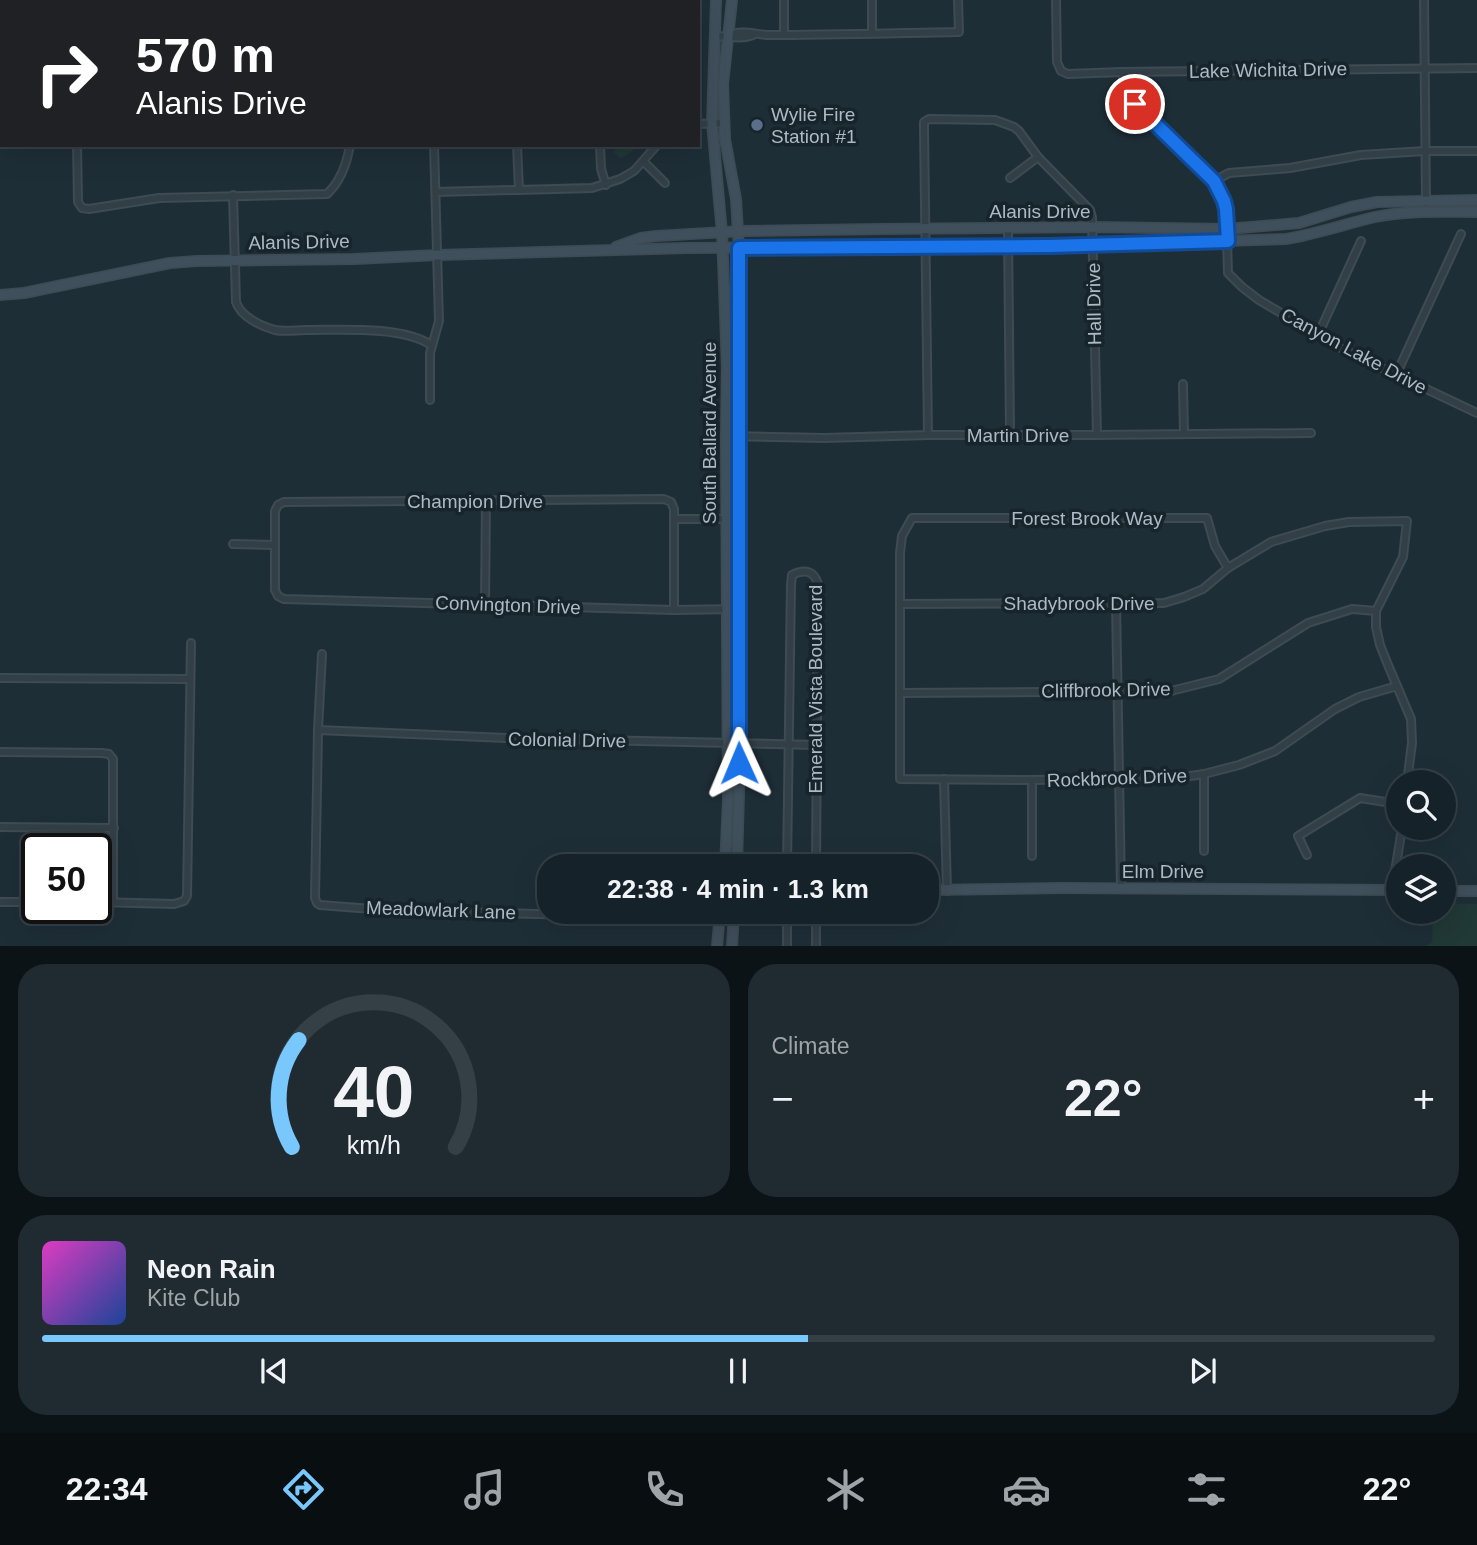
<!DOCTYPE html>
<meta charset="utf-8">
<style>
:root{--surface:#162229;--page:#1f2a31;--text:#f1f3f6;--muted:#9ea4a8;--line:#353f46;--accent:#78c7fd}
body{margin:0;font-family:Helvetica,sans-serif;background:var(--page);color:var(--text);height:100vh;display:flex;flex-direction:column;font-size:26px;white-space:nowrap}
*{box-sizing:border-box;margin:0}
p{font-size:23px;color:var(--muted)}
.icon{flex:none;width:38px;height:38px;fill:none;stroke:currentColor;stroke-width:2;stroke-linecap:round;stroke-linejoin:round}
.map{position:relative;height:946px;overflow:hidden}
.side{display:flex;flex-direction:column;gap:18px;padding:18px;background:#0c1317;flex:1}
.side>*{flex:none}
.top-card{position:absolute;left:0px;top:0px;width:700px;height:147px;box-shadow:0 7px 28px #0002,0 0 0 2px var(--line);background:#202124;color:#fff;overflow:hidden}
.controls{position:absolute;left:1386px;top:770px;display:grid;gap:14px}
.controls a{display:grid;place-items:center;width:70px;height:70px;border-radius:50%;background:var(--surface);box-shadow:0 7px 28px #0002,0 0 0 2px var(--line);font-size:35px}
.speed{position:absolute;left:21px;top:833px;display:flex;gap:14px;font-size:35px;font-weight:700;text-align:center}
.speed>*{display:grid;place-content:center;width:91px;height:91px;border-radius:50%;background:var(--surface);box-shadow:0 7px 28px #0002,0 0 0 2px var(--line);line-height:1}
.speed .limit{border:4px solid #111;border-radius:10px;background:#fff;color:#111}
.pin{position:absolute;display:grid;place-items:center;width:60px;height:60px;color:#fff;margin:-30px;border:4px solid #fff;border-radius:50%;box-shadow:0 2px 7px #0007}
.me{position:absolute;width:77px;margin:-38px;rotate:359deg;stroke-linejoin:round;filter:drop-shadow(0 0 5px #0008)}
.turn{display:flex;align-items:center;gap:24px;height:147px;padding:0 21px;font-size:32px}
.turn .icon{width:91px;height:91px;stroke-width:2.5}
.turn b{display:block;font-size:49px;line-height:60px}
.big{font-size:52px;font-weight:700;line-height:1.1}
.side .card{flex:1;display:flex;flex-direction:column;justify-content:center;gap:10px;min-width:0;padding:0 24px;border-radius:28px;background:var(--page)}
.side .dial{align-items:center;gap:0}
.dial svg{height:182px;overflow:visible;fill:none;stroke:var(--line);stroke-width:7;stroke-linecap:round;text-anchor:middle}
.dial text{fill:var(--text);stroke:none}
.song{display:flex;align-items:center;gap:21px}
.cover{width:84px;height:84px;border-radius:10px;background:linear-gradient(135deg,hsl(310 70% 55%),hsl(220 70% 35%))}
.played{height:7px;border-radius:4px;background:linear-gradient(90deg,var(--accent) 55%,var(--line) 55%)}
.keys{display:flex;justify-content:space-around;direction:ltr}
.heat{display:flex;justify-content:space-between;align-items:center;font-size:38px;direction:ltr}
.side .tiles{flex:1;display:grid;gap:18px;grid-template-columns:1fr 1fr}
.card:last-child{grid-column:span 2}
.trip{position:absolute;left:537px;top:854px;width:402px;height:70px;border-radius:28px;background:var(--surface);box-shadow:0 7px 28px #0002,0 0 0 2px var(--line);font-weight:700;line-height:70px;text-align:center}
.tabs{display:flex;height:112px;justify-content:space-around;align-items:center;background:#090e10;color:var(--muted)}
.tabs .icon{width:49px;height:49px}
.tabs .current{color:var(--accent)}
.tabs b{font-size:32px;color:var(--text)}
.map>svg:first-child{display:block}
.green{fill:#203836}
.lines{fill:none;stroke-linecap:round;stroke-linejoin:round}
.street-casing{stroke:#3e4b54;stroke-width:10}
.secondary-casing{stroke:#3e4b54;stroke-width:12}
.street{stroke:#323f47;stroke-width:6}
.secondary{stroke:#3f4f5b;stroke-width:9}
.route-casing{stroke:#114b97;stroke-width:18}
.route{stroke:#1a73e8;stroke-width:12}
.service-dot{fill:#5c6f8a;stroke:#17242c;stroke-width:2.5}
.labels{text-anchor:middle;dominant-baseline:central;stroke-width:7;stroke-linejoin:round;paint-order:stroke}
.street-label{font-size:19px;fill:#abbac5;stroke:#17242c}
.poi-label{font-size:19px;fill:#abbac5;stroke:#17242c;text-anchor:start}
</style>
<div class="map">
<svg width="1477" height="947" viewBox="0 0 1477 947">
<rect width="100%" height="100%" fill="#1e2e37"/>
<g class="green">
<polygon points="0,0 30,0 30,2 2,2 2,86 0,86"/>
<polygon points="619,145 640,145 621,159 614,152"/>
<polygon points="1444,903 1477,904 1477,946 1426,946 1432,942 1433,912 1444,912"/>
</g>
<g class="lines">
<g class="street-casing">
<g id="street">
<polyline points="78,0 78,2"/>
<polyline points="166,0 166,2"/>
<polyline points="255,0 255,2"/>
<polyline points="343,0 343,2"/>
<polyline points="430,0 430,2"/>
<polyline points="513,0 513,2"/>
<polyline points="784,0 784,35"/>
<polyline points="872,0 872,33"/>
<polyline points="1056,0 1057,62 1061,71 1068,74 1122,72 1477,68"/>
<polyline points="1424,0 1426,203"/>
<polyline points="667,2 667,0"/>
<path d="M714,36C728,36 740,40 753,35"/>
<path d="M729,36C741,29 757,35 770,35C833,35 896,33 959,32L958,0"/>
<polyline points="1122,72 1126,89 1135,104 1214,181 1224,201 1226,209 1228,273 1242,287 1259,300 1344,350 1477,413"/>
<polyline points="698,124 725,123"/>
<path d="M77,145L78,202L82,208L89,209L159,198L327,194C341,181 347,163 350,145"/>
<polyline points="517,145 519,190"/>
<polyline points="600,145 601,169 606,185"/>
<polyline points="644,162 665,183"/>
<polyline points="1010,178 1038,157"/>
<polyline points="1214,181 1229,173 1290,168 1361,155 1425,151 1477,151"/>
<polyline points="436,192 592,188 620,179 634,171 657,145"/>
<path d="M233,195L236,302C241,317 261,326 275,330C285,332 297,330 308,330C342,330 402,326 431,345"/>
<polyline points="1008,229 1010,435"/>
<polyline points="1318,335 1361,241"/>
<polyline points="1396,375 1461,234"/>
<polyline points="1183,384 1184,434"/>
<polyline points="430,400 430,353 439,321 434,145"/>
<polyline points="928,435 924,128 924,122 929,119 995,120 1014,127 1019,131 1038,157 1090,210 1092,217 1097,435"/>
<polyline points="726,436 824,438 928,435 1097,435 1311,433"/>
<polyline points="674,519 726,519"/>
<polyline points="233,544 274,545"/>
<polyline points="1228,568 1215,546 1207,518 912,518 902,536 900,553 900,779 1032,780 1177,778 1204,774 1239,765 1275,751 1335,709 1359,697 1397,686"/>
<polyline points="1116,603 1121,888"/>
<polyline points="900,604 1164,603 1184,597 1203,589 1228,568 1271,542 1325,526 1349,522 1407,521 1403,557 1376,611 1376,627 1380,645 1388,665 1411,719 1412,743 1407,782"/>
<polyline points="485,605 486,501"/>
<polyline points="674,610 674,509 671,502 664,499 284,502 278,505 275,511 275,590 278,596 284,599 674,610 739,609"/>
<polyline points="322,654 318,730 315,898 317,903 320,905 385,910 733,919"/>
<polyline points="0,678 190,679"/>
<polyline points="900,693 1171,691 1219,679 1308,623 1352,609 1376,611"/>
<polyline points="318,730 506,738 817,745"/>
<polyline points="0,752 102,753 109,754 113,759 113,902"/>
<polyline points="1204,774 1204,851"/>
<polyline points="944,779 947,891"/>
<polyline points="0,827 114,828"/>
<polyline points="1307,855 1298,836 1360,798 1398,804"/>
<polyline points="1032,856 1032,780"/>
<path d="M787,866L791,584L792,575C804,569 814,570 818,584L816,866"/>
<polyline points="1392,890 1402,828"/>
<polyline points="0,902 37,902"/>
<polyline points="96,902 174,904 184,901 187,896 191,643"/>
<polyline points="787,912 787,947"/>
<polyline points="816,912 816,947"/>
</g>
</g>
<g class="secondary-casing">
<g id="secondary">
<polyline points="716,0 712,123 722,233 727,367 726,436 728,801 725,866"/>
<polyline points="732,0 723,84 725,139 736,199 739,248 738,708 739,790 737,866"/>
<polyline points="616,247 641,238 656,236 744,231 881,229 1093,227 1227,229 1299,223 1351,207 1377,202 1477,200"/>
<path d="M0,295L24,293L170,263L197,261L354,259L438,255L687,248L1049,246L1286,239C1316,234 1345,224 1375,217C1408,210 1443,212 1477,212"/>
<polyline points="928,890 1061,888 1398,890"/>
<polyline points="1444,891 1477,891"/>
<polyline points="717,947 720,912"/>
<polyline points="732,947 734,912"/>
</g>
</g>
<use href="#street" class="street"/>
<use href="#secondary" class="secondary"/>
</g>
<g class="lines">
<g class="route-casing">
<polyline id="route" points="739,763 739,248 1049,246 1228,241 1226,209 1224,201 1214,181 1135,104"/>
</g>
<use href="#route" class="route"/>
</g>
<circle class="service-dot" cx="757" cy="125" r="7"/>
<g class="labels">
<g class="street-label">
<text transform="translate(1268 70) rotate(-1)">Lake Wichita Drive</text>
<text x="1040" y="211">Alanis Drive</text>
<text transform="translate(299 242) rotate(-1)">Alanis Drive</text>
<text transform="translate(1094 304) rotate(-91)">Hall Drive</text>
<text transform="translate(1354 351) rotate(28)">Canyon Lake Drive</text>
<text transform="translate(709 433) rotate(-90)">South Ballard Avenue</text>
<text x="1018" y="435">Martin Drive</text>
<text x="475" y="501">Champion Drive</text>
<text x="1087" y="518">Forest Brook Way</text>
<text x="1079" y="603">Shadybrook Drive</text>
<text transform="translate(508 605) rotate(2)">Convington Drive</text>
<text transform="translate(815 689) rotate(-90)">Emerald Vista Boulevard</text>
<text transform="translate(1106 690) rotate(-1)">Cliffbrook Drive</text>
<text transform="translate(567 740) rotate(1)">Colonial Drive</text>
<text transform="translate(1117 778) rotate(-2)">Rockbrook Drive</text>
<text x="1163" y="871">Elm Drive</text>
<text transform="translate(441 910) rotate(2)">Meadowlark Lane</text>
</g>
<g class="poi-label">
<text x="771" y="114">Wylie Fire<tspan x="771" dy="22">Station #1</tspan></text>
</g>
</g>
</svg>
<div class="controls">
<a><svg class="icon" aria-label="search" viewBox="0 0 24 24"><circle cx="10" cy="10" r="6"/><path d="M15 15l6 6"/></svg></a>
<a><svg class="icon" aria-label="layers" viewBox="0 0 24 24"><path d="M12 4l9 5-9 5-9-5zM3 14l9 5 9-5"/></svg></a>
</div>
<div class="speed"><div class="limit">50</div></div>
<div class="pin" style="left:1135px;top:104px;background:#d93025"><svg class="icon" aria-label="arrive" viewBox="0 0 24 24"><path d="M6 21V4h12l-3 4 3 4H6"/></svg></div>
<svg class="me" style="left:739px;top:763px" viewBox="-20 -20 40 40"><path d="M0-17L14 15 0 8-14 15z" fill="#1a73e8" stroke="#fff" stroke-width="4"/></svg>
<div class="trip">22:38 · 4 min · 1.3 km</div>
<div class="top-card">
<div class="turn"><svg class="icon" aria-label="right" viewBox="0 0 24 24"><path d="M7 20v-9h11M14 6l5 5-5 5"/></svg><div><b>570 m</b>Alanis Drive</div></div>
</div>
</div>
<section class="side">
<div class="tiles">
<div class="card dial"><svg viewBox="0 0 100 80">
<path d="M14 69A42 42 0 1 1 86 69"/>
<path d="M14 69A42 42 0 0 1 17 22" stroke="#78c7fd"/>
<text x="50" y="56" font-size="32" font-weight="700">40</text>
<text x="50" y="72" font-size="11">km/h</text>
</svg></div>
<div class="card"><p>Climate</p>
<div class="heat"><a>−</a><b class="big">22°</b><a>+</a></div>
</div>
<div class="card">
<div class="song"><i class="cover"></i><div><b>Neon Rain</b><p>Kite Club</p></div></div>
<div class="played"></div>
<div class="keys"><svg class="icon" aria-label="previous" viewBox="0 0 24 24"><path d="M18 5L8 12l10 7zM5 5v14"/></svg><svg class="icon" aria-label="pause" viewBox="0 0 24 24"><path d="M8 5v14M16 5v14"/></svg><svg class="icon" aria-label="next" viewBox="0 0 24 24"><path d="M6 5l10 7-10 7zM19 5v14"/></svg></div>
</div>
</div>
</section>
<nav class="tabs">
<b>22:34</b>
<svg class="icon current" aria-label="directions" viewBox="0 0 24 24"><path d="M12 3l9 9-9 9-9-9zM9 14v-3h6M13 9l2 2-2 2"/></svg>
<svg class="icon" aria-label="music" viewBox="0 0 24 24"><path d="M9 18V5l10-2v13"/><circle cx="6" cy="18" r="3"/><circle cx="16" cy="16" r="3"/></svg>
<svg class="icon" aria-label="phone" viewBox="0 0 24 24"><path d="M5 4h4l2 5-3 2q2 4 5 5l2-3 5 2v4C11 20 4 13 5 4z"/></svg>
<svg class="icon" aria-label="climate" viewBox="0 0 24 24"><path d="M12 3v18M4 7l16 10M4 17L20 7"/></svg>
<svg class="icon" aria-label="car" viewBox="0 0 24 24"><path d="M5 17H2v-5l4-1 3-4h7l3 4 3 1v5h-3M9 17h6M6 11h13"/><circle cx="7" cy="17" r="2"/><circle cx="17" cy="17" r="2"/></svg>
<svg class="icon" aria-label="filters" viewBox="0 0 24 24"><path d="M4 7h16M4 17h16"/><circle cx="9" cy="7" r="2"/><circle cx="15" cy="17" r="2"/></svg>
<b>22°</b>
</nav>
